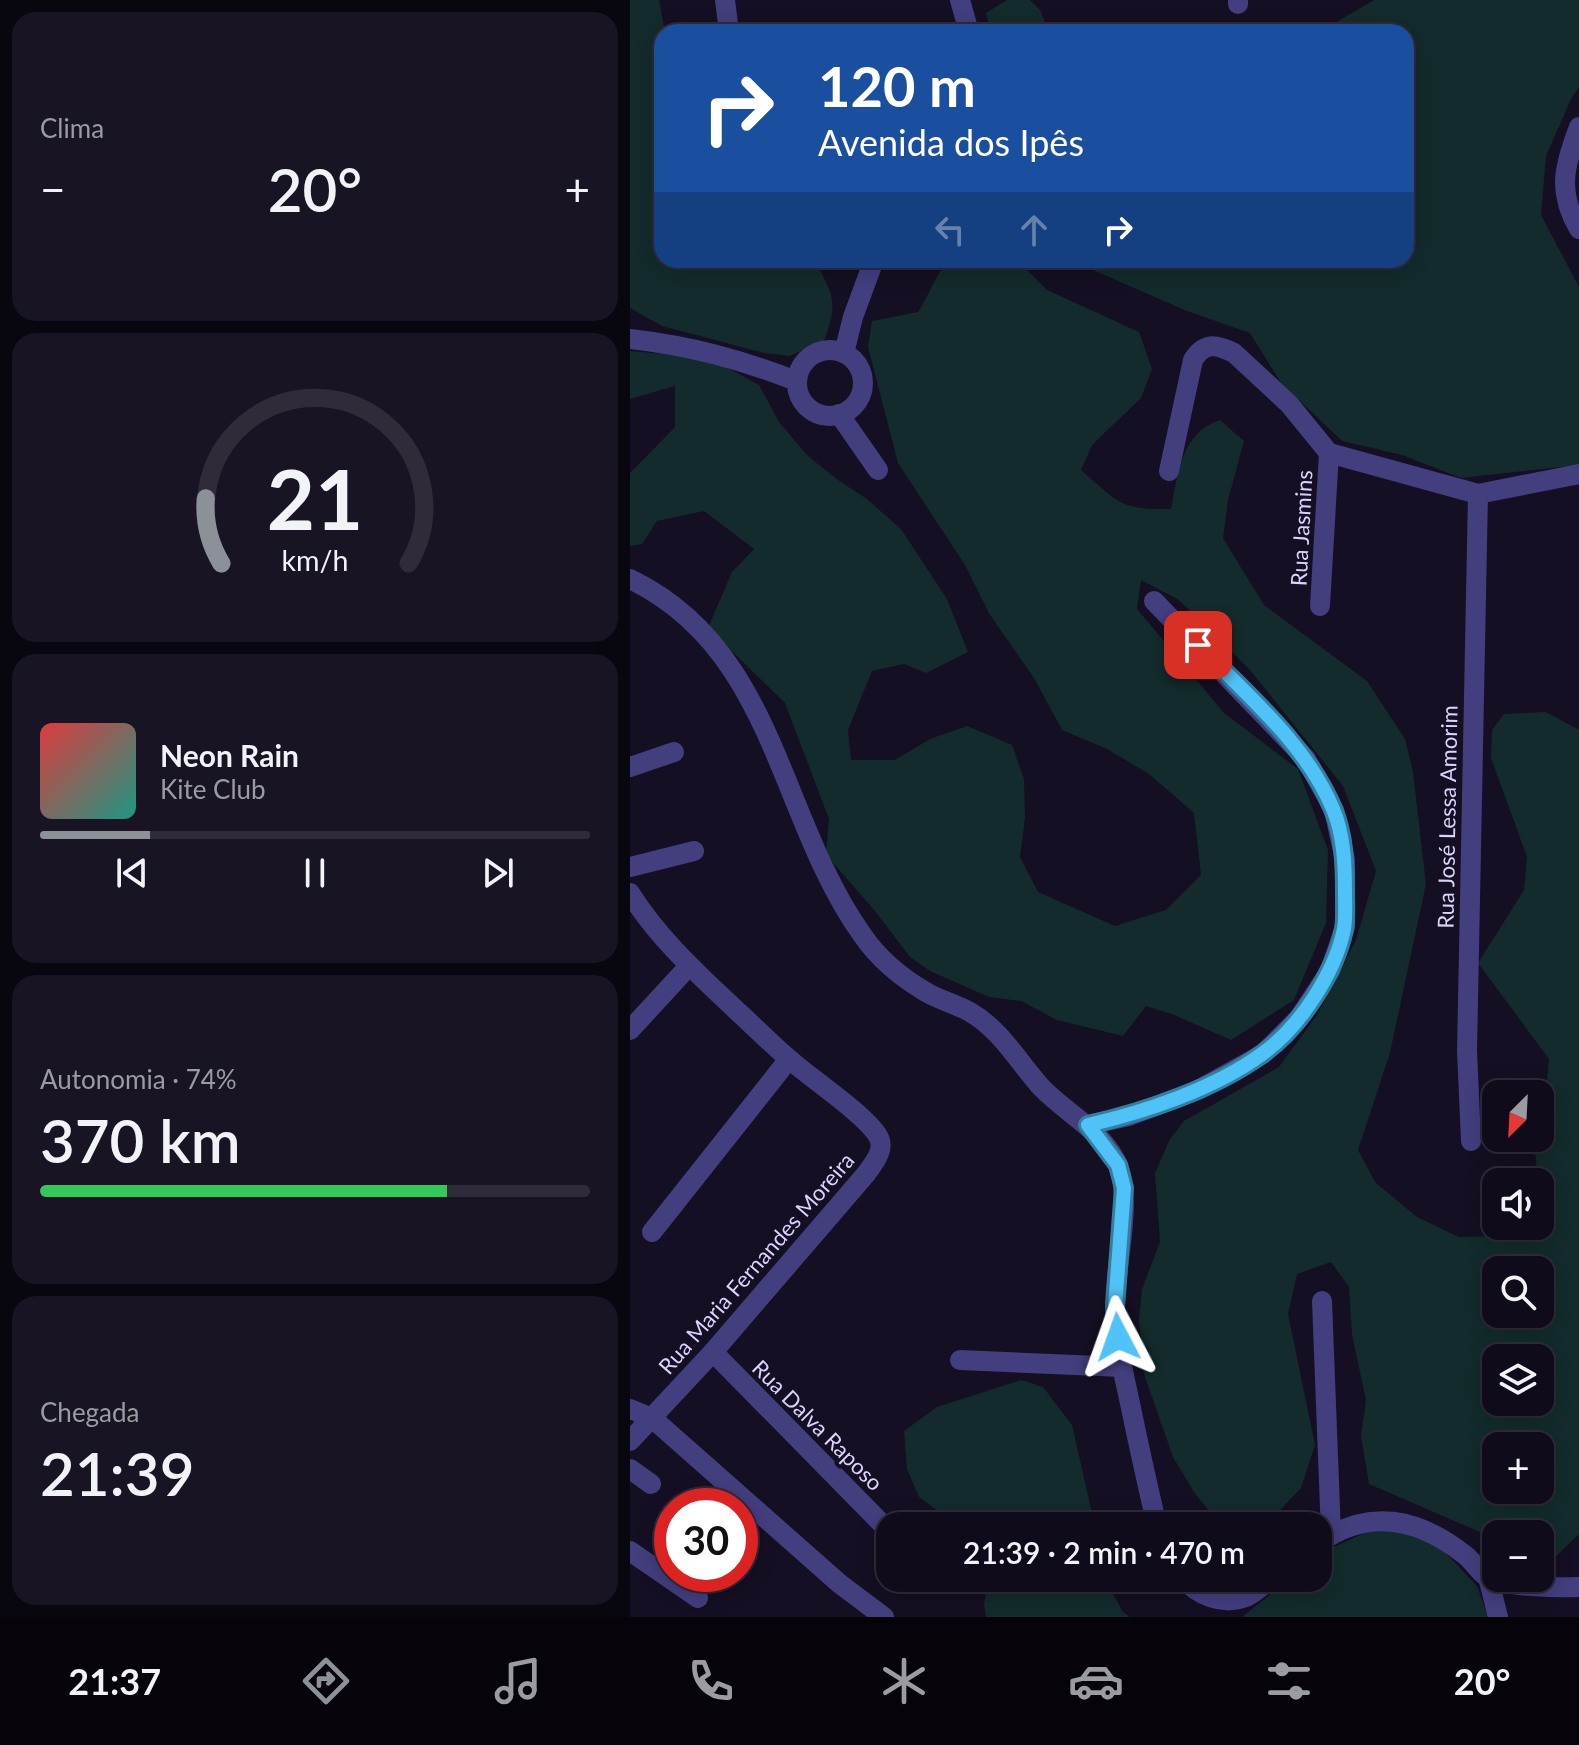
<!DOCTYPE html>
<html lang="pt">
<meta charset="utf-8">
<style>
:root{--surface:#0f0b1a;--page:#181423;--text:#f1f3f6;--muted:#9b9ba2;--line:#2f2b39;--accent:#8c9099}
body{margin:0;font-family:Lato,sans-serif;background:var(--page);color:var(--text);height:100vh;display:flex;flex-direction:column;font-size:30px;white-space:nowrap}
*{box-sizing:border-box;margin:0}
p{font-size:26px;color:var(--muted)}
.icon{flex:none;width:44px;height:44px;fill:none;stroke:currentColor;stroke-width:2;stroke-linecap:round;stroke-linejoin:round}
.map{position:relative;flex:1;overflow:hidden}
.drawer{display:flex;flex-direction:column;gap:12px;padding:12px;background:#08060e;width:630px}
.drawer>*{flex:none}
.top-card{position:absolute;left:24px;top:24px;width:760px;height:244px;border-radius:24px;box-shadow:0 4px 20px #0003,0 0 0 2px var(--line);background:#1a4fa0;color:#fff;overflow:hidden}
.needle{width:52px;rotate:204deg}
.controls{position:absolute;left:852px;top:1080px;display:grid;gap:16px}
.controls a{display:grid;place-items:center;width:72px;height:72px;border-radius:16px;background:var(--surface);box-shadow:0 4px 20px #0003,0 0 0 2px var(--line);font-size:40px}
.speed{position:absolute;left:24px;top:1488px;display:flex;gap:16px;font-size:40px;font-weight:700;text-align:center}
.speed>*{display:grid;place-content:center;width:104px;height:104px;border-radius:50%;background:var(--surface);box-shadow:0 4px 20px #0003,0 0 0 2px var(--line);line-height:1}
.speed .limit{border:12px solid #d22;background:#fff;color:#111}
.pin{position:absolute;display:grid;place-items:center;width:68px;height:68px;color:#fff;margin:-34px;border-radius:16px;box-shadow:0 4px 12px #0006}
.me{position:absolute;width:88px;margin:-44px;rotate:356deg;stroke-linejoin:round;filter:drop-shadow(0 0 6px #0008)}
.turn{display:flex;align-items:center;gap:28px;height:168px;padding:0 32px;font-size:36px}
.turn .icon{width:104px;height:104px;stroke-width:2.5}
.turn b{display:block;font-size:56px;line-height:68px}
.lanes{display:flex;align-items:center;height:76px;padding:0 32px;background:#0003;justify-content:center;gap:40px;direction:ltr}
.lanes .off{opacity:.35}
.big{font-size:60px;font-weight:600;line-height:1.1}
.drawer .card{flex:1;display:flex;flex-direction:column;justify-content:center;gap:12px;min-width:0;padding:0 28px;border-radius:24px;background:var(--page)}
.drawer .dial{align-items:center;gap:0}
.dial svg{height:208px;overflow:visible;fill:none;stroke:var(--line);stroke-width:7;stroke-linecap:round;text-anchor:middle}
.dial text{fill:var(--text);stroke:none}
.song{display:flex;align-items:center;gap:24px}
.cover{width:96px;height:96px;border-radius:12px;background:linear-gradient(135deg,hsl(0 70% 55%),hsl(170 70% 35%))}
.played{height:8px;border-radius:4px;background:linear-gradient(90deg,var(--accent) 20%,var(--line) 20%)}
.keys{display:flex;justify-content:space-around;direction:ltr}
.heat{display:flex;justify-content:space-between;align-items:center;font-size:44px;direction:ltr}
.charge{height:12px;border-radius:6px;background:linear-gradient(90deg,#34c759 74%,var(--line) 0)}
.trip{position:absolute;left:246px;top:1512px;width:456px;height:80px;border-radius:24px;background:var(--surface);box-shadow:0 4px 20px #0003,0 0 0 2px var(--line);font-weight:600;line-height:80px;text-align:center}
.dock{display:flex;height:128px;justify-content:space-around;align-items:center;background:#06040a;color:var(--muted)}
.dock .icon{width:56px;height:56px}
.dock .on{color:var(--accent)}
.dock b{font-size:36px;color:var(--text)}
main{display:flex;flex:1;min-height:0}
.map>svg:first-child{display:block}
.green{fill:#132b2c;fill-rule:evenodd}
.lines{fill:none;stroke-linecap:round;stroke-linejoin:round}
.minor{stroke:#433e7e;stroke-width:20}
.route-casing{stroke:#337fa1;stroke-width:20}
.route{stroke:#4fc3f7;stroke-width:14}
.labels{text-anchor:middle;dominant-baseline:central;stroke-width:8;stroke-linejoin:round;paint-order:stroke}
.street-label{font-size:22px;fill:#dad3fc;stroke:#140f22}
</style>
<main>
<section class="drawer">
<div class="card"><p>Clima</p>
<div class="heat"><a>−</a><b class="big">20°</b><a>+</a></div>
</div>
<div class="card dial"><svg viewBox="0 0 100 80">
<path d="M14 69A42 42 0 1 1 86 69"/>
<path d="M14 69A42 42 0 0 1 8 44" stroke="#8c9099"/>
<text x="50" y="56" font-size="32" font-weight="700">21</text>
<text x="50" y="72" font-size="11">km/h</text>
</svg></div>
<div class="card">
<div class="song"><i class="cover"></i><div><b>Neon Rain</b><p>Kite Club</p></div></div>
<div class="played"></div>
<div class="keys"><svg class="icon" aria-label="previous" viewBox="0 0 24 24"><path d="M18 5L8 12l10 7zM5 5v14"/></svg><svg class="icon" aria-label="pause" viewBox="0 0 24 24"><path d="M8 5v14M16 5v14"/></svg><svg class="icon" aria-label="next" viewBox="0 0 24 24"><path d="M6 5l10 7-10 7zM19 5v14"/></svg></div>
</div>
<div class="card"><p>Autonomia · 74%</p><b class="big">370 km</b><div class="charge"></div></div>
<div class="card"><p>Chegada</p><b class="big">21:39</b></div>
</section>
<div class="map">
<svg width="949" height="1617" viewBox="0 0 949 1617">
<rect width="100%" height="100%" fill="#140f22"/>
<g class="green">
<path d="M0,0H29L35,32H32V260H185C203,296 209,301 194,341L159,356L134,353L32,326L0,308Z"/>
<polygon points="377,0 400,0 410,10 419,32 361,32 356,13"/>
<polygon points="744,0 949,0 949,87 941,99 916,156 911,215 949,287 949,465 831,478 772,455 712,441 651,383 620,333 557,311 440,260 776,260 776,32 689,32"/>
<path d="M320,260H399L391,264L417,290L509,332L522,369L511,398L462,445L451,470C488,502 489,510 541,509C548,473 551,433 590,420L614,441L598,500L593,538L634,605L737,681L775,739L783,772L796,884L760,1053L728,1150L745,1182L787,1217L829,1237L867,1236L887,1226H910V1182H907L906,1156L883,1138H910V1094H880L916,1090L919,1059L848,963L894,890L897,857L861,758L862,730L874,714L916,712L949,730V1534L919,1563L910,1559V1534H866V1539L739,1484L731,1436L736,1400L722,1335L719,1287L701,1262L667,1274L658,1314L685,1445L671,1488L635,1526H591L564,1492L543,1457L514,1374L509,1320L512,1289L530,1242L525,1173L540,1139L554,1121L649,1067L687,1015L726,940L746,871L713,786L620,670L549,600L511,580L507,609L594,713L668,769L698,850L696,923L664,1000L601,1040L544,1015L516,1006L493,1036L427,1020L391,1001L359,997L300,971L280,957L245,911L196,855L199,819L155,703L78,628L102,572L124,549L74,511L27,521L12,544L0,546V473L45,427V386L0,399V351L80,358L129,385L149,422L178,456L208,480L237,499L271,529L317,599L338,652L296,673L274,664L242,671L218,730L221,760H265L300,739L337,726L382,745L394,779L395,818L390,857L408,892L485,926L536,910L571,875L564,813L519,774L477,749L432,730L404,678L360,615L335,565L268,463L238,347L242,321L288,312C300,295 305,273 320,260ZM866,1270H910V1314H866ZM866,1358H910V1402H866ZM866,1446H910V1490H866Z"/>
<polygon points="391,1380 413,1387 442,1425 465,1526 328,1526 289,1497 277,1469 274,1431 307,1407"/>
<polygon points="759,1522 810,1547 847,1586 858,1617 612,1617 661,1578 688,1578 688,1554"/>
<polygon points="359,1578 474,1578 493,1612 500,1617 356,1617 354,1604"/>
</g>
<g class="lines">
<g class="minor">
<polyline points="95,0 99,32"/>
<polyline points="330,0 339,32"/>
<polyline points="608,0 608,4"/>
<path d="M949,127C934,166 927,192 949,229"/>
<path d="M0,339C60,346 110,359 166,381"/>
<circle cx="200" cy="383" r="33"/>
<polyline points="214,353 223,317 244,260"/>
<polyline points="209,414 248,470"/>
<path d="M539,471L563,360C574,342 586,344 604,353L659,404L699,453L848,494L949,474"/>
<path d="M0,579C146,649 148,818 233,936C249,959 272,978 296,992C309,1000 326,1004 340,1012C371,1030 387,1060 410,1086C436,1114 475,1131 489,1168C502,1204 485,1266 485,1306C485,1340 494,1375 501,1408C509,1447 518,1487 527,1526"/>
<polyline points="690,606 699,453"/>
<polyline points="0,767 44,752"/>
<polyline points="0,867 64,851"/>
<path d="M0,893C28,938 68,974 106,1010C126,1028 144,1047 165,1064C185,1081 235,1115 248,1136C256,1149 244,1163 236,1174L83,1352L0,1441"/>
<polyline points="0,1030 59,966"/>
<polyline points="458,1125 499,1116 568,1090 633,1054 669,1018 700,971 715,927 715,860 704,810 676,759 524,601"/>
<polyline points="841,1141 837,1051 848,494"/>
<polyline points="22,1232 159,1059"/>
<polyline points="692,1301 701,1534"/>
<polyline points="83,1352 260,1532"/>
<polyline points="330,1360 492,1367"/>
<polyline points="0,1409 22,1418 210,1584 254,1617"/>
<polyline points="0,1469 21,1484"/>
<path d="M688,1544C738,1507 788,1518 835,1555C843,1561 849,1572 857,1577C875,1587 928,1588 949,1587"/>
<polyline points="0,1551 68,1598"/>
<polyline points="858,1577 868,1617"/>
<path d="M553,1578C568,1596 593,1606 616,1597C625,1593 634,1584 642,1578"/>
</g>
</g>
<g class="lines">
<g class="route-casing">
<path id="route" d="M488,1337L485,1307L494,1188L488,1165L458,1125C515,1112 584,1089 632,1054C669,1028 705,973 714,929C716,918 715,904 715,893C715,865 714,835 703,809C676,744 616,694 568,645"/>
</g>
<use href="#route" class="route"/>
</g>
<g class="labels">
<g class="street-label">
<text transform="translate(671 528) rotate(-87)">Rua Jasmins</text>
<text transform="translate(817 817) rotate(-89)">Rua José Lessa Amorim</text>
<text transform="translate(126 1263) rotate(-49)">Rua Maria Fernandes Moreira</text>
<text transform="translate(188 1425) rotate(45)">Rua Dalva Raposo</text>
</g>
</g>
</svg>
<div class="controls">
<a><svg class="needle" viewBox="-14 -14 28 28"><path d="M0-13l5 13h-10z" fill="#e53935"/><path d="M0 13l5-13h-10z" fill="#9b9ba2"/></svg></a>
<a><svg class="icon" aria-label="sound" viewBox="0 0 24 24"><path d="M4 9h4l5-4v14l-5-4H4zM17 9q2 3 0 6"/></svg></a>
<a><svg class="icon" aria-label="search" viewBox="0 0 24 24"><circle cx="10" cy="10" r="6"/><path d="M15 15l6 6"/></svg></a>
<a><svg class="icon" aria-label="layers" viewBox="0 0 24 24"><path d="M12 4l9 5-9 5-9-5zM3 14l9 5 9-5"/></svg></a>
<a>+</a>
<a>−</a>
</div>
<div class="speed"><div class="limit">30</div></div>
<div class="pin" style="left:568px;top:645px;background:#d93025"><svg class="icon" aria-label="arrive" viewBox="0 0 24 24"><path d="M6 21V4h12l-3 4 3 4H6"/></svg></div>
<svg class="me" style="left:488px;top:1337px" viewBox="-20 -20 40 40"><path d="M0-17L14 15 0 8-14 15z" fill="#4fc3f7" stroke="#fff" stroke-width="4"/></svg>
<div class="trip">21:39 · 2 min · 470 m</div>
<div class="top-card">
<div class="turn"><svg class="icon" aria-label="right" viewBox="0 0 24 24"><path d="M7 20v-9h11M14 6l5 5-5 5"/></svg><div><b>120 m</b>Avenida dos Ipês</div></div>
<div class="lanes"><svg class="icon off" aria-label="left" viewBox="0 0 24 24"><path d="M17 20v-9H6M10 6l-5 5 5 5"/></svg><svg class="icon off" aria-label="ahead" viewBox="0 0 24 24"><path d="M12 20V5M6 11l6-6 6 6"/></svg><svg class="icon" aria-label="right" viewBox="0 0 24 24"><path d="M7 20v-9h11M14 6l5 5-5 5"/></svg></div>
</div>
</div>
</main>
<nav class="dock">
<b>21:37</b>
<svg class="icon on" aria-label="directions" viewBox="0 0 24 24"><path d="M12 3l9 9-9 9-9-9zM9 14v-3h6M13 9l2 2-2 2"/></svg>
<svg class="icon" aria-label="music" viewBox="0 0 24 24"><path d="M9 18V5l10-2v13"/><circle cx="6" cy="18" r="3"/><circle cx="16" cy="16" r="3"/></svg>
<svg class="icon" aria-label="phone" viewBox="0 0 24 24"><path d="M5 4h4l2 5-3 2q2 4 5 5l2-3 5 2v4C11 20 4 13 5 4z"/></svg>
<svg class="icon" aria-label="climate" viewBox="0 0 24 24"><path d="M12 3v18M4 7l16 10M4 17L20 7"/></svg>
<svg class="icon" aria-label="car" viewBox="0 0 24 24"><path d="M5 17H2v-5l4-1 3-4h7l3 4 3 1v5h-3M9 17h6M6 11h13"/><circle cx="7" cy="17" r="2"/><circle cx="17" cy="17" r="2"/></svg>
<svg class="icon" aria-label="filters" viewBox="0 0 24 24"><path d="M4 7h16M4 17h16"/><circle cx="9" cy="7" r="2"/><circle cx="15" cy="17" r="2"/></svg>
<b>20°</b>
</nav>
